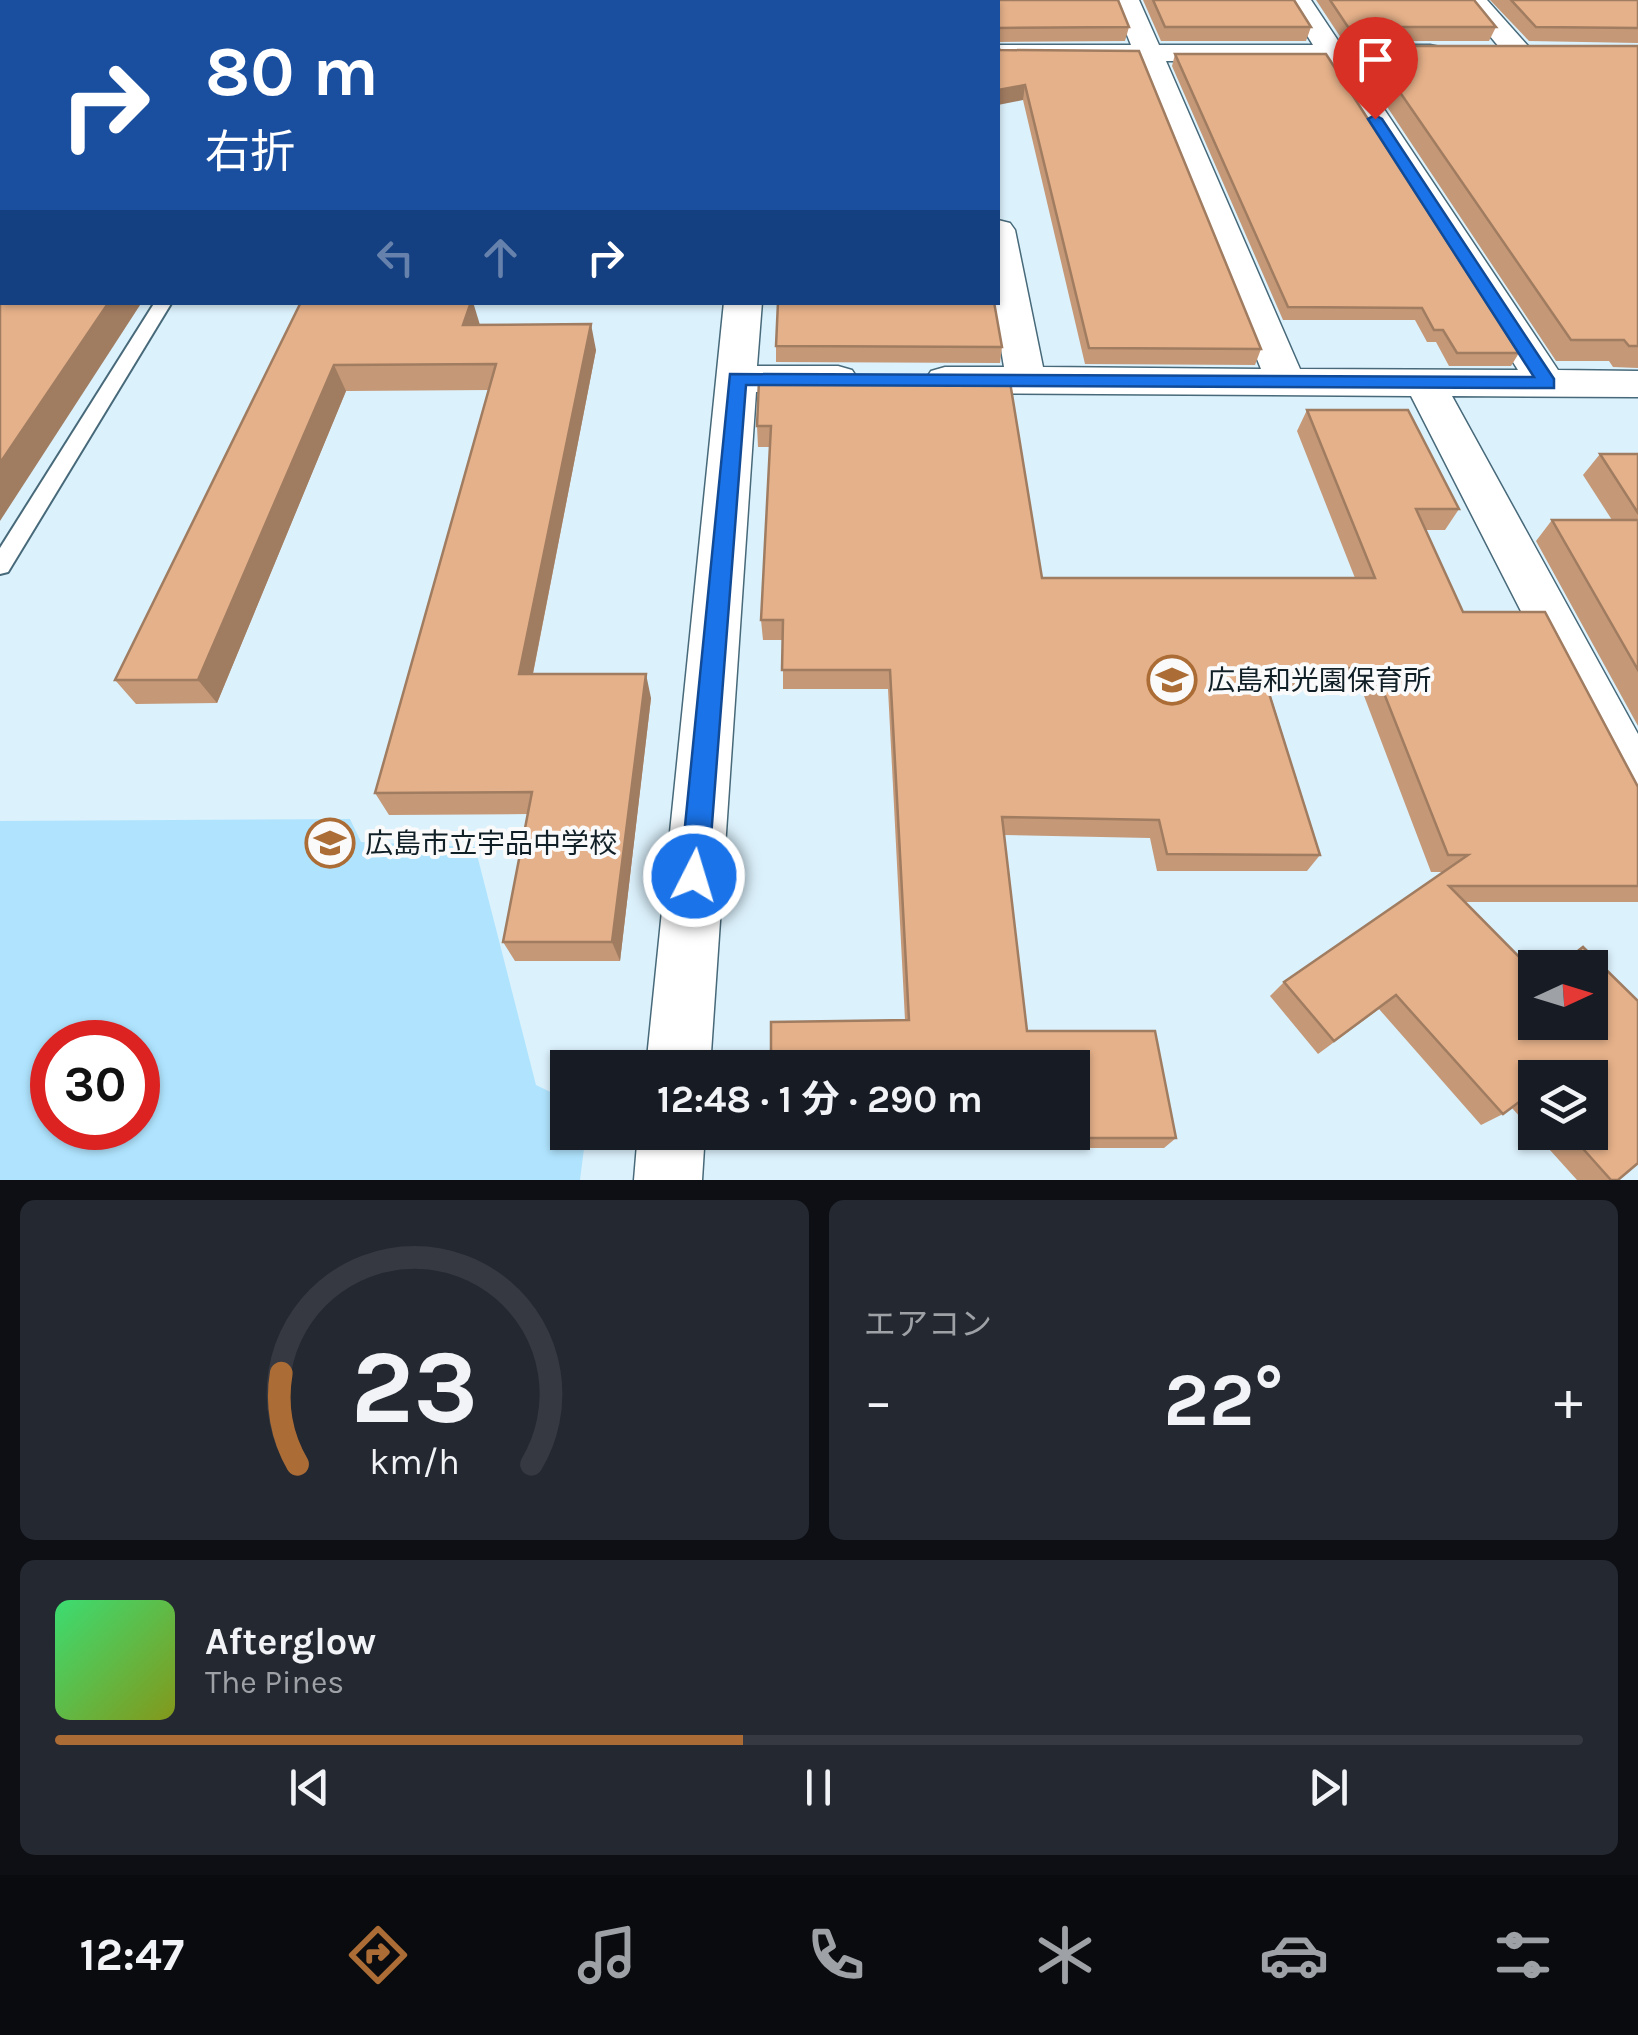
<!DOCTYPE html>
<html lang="ja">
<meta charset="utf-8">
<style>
:root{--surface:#171b24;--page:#242831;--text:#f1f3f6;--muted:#9ea1a6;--line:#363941;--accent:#ac6c35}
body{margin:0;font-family:Karla,"Noto Sans JP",sans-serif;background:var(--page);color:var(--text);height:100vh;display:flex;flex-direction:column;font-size:38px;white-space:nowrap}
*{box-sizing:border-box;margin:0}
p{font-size:32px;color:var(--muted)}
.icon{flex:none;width:55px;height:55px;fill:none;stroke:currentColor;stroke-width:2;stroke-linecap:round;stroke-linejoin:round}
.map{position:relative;height:1180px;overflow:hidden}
.sheet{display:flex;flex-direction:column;gap:20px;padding:20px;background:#0d0f14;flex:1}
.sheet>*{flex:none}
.guide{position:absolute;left:0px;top:0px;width:1000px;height:305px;box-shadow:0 2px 8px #0004;background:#1a4fa0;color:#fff;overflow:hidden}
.needle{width:65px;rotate:86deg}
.fabs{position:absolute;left:1518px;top:950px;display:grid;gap:20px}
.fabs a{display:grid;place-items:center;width:90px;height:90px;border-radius:0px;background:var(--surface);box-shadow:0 2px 8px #0004;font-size:50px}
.speed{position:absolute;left:30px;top:1020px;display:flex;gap:20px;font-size:50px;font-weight:700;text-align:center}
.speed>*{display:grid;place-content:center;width:130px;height:130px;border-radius:50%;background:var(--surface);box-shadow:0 2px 8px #0004;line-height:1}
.speed .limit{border:15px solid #d22;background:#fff;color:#111}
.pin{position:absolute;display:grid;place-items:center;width:85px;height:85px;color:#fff;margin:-102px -42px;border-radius:50% 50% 50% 0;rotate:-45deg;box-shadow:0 0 10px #0007}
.pin .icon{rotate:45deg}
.me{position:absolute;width:110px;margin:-55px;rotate:5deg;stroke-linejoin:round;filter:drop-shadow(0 0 8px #0008)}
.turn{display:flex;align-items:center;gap:35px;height:210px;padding:0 40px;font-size:45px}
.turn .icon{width:130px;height:130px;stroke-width:2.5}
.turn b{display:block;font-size:70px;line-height:85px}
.lanes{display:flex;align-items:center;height:95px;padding:0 40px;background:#0003;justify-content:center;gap:50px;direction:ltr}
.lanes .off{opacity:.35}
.big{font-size:75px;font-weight:700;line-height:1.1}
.sheet .tile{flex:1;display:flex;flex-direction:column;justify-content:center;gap:15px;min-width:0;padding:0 35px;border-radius:15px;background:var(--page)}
.sheet .dial{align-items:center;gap:0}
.dial svg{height:260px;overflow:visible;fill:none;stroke:var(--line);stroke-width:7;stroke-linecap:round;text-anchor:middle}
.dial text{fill:var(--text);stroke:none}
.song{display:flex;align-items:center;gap:30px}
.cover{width:120px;height:120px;border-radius:15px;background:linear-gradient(135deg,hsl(140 70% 55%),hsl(70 70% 35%))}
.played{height:10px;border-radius:5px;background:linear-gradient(90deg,var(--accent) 45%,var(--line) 45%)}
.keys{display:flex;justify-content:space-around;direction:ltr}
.heat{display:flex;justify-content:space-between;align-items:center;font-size:55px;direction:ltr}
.sheet .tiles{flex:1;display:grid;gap:20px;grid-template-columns:1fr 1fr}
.tile:last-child{grid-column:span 2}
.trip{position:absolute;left:550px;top:1050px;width:540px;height:100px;border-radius:0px;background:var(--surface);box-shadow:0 2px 8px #0004;font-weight:700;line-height:100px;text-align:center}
.tab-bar{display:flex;height:160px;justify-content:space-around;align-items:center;background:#090b0e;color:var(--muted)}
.tab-bar .icon{width:70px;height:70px}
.tab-bar .current{color:var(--accent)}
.tab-bar b{font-size:45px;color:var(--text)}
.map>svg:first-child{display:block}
.green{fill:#b0e4fe;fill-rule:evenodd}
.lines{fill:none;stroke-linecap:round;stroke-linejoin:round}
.lane-casing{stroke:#476979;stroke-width:4}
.street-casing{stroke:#476979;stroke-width:3}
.lane{fill:#fff;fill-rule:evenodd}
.street{fill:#fff;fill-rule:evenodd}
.wall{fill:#c59877;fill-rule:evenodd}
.shaded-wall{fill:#a07c61}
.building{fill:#e5b18a;stroke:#a07c61;stroke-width:2.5}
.route{fill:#1a73e8;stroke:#114b97;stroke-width:2.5}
.labels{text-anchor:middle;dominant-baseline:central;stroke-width:8;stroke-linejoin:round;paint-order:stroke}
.poi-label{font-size:28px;fill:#111f26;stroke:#fafafa;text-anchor:start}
</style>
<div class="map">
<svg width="1638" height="1180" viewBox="0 0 1638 1180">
<rect width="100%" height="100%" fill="#dbf1fc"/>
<path class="green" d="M350,819L361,842L475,847L536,1085L567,1100L568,1132L586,1133L580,1180H0V821ZM52,1042H138V1128H52Z"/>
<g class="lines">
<g class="lane-casing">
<polygon id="lane" points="155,302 172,302 8,572 0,574 0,548"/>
</g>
<g class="street-casing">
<g id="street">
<path d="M1113,0H1139L1159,45H1313L1285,0H1311L1341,45H1430L1440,47L1444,53L1440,59L1430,61H1352L1558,370L1638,371V397L1452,396L1638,734V810L1619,803L1411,396L945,393L931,389L925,380L931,371L945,367H1004L993,302H998V220L1010,223L1015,230L1043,367L1261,369L1137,61H998V45H1131ZM1166,61H1324L1518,370L1300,369Z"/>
<polygon points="1460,0 1487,0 1529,47 1533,53 1529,59 1509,59"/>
<polygon points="724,302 762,302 757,366 838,366 852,370 858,379 852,388 838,392 756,392 710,1068 646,1068"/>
<polygon points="638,1132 705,1132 702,1180 634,1180"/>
</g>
</g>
<use href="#lane" class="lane"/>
<use href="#street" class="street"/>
</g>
<g class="wall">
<polygon points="1143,0 1294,0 1311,27 1306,41 1161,41"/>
<polygon points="1316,0 1474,0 1496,27 1489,41 1343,41"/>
<polygon points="1490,0 1638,0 1638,43 1529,41"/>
<polygon points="998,2 1129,27 1125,41 998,42"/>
<polygon points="1368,46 1638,46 1638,368 1613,367 1609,361 1556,361 1360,66"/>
<polygon points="998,48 1261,349 1255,365 1085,364 1023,100"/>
<polygon points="1175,54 1519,353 1511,366 1449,366 1436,342 1427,342 1415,320 1283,320 1172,66"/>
<polygon points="301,302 480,325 596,350 533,674 651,698 620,961 515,961 503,942 528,814 389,815 375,793 489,390 346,391 217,703 136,704 115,680"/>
<polygon points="776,346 1002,347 1000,363 776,362"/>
<path d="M774,375L1009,376L1042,578H1355L1297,431L1307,410H1408L1459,509L1445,530H1425L1463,612H1545L1638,787V902H1465L1535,973V1022H1590V968H1553L1583,947L1638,1001V1163L1618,1180H1577L1512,1108L1503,1114L1481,1125L1379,1009L1318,1054L1270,996L1284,982L1444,872H1431L1361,688L1268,687L1320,855L1307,871H1157L1150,838L1004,835L1027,1031H1155L1176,1138L1164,1148H1063L1061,1132H1072V1068H771V1022L905,1020L888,689H783V640H763L761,620L770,447H758L757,426L759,380H774ZM1535,1078H1590V1132H1535Z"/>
<polygon points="1600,454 1638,454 1638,726 1536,541 1552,520 1612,520 1583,475"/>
</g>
<g class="shaded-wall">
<polygon points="331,0 354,0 352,2 330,2"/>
<polygon points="1025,85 1023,100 998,105 998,90"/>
<polygon points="109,302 142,302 0,521 0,463"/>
<polygon points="471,302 473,302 480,325 463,325"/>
<polygon points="591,324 596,350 528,698 519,674"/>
<polygon points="334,365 346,391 217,703 198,680"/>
<polygon points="646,674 651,698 620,961 612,942"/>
</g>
<g class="building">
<polygon points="150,0 331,0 330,2 148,2"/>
<polygon points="644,0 1118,0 1129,27 998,28 998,2 643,2"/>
<polygon points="1153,0 1294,0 1311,27 1165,27"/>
<polygon points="1330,0 1474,0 1496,27 1348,27"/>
<polygon points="1511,0 1638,0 1638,28 1536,27"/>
<polygon points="1368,46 1638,46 1638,346 1629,346 1624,340 1571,340"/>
<polygon points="998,48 1000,50 1139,51 1261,349 1089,348 1025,85 998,90"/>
<polygon points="1175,54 1326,54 1519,353 1457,353 1443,330 1434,330 1422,308 1288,307"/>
<polygon points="0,114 2,114 2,302 109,302 0,463"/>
<polygon points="301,302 471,302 463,325 591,324 519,674 646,674 612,942 503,942 532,792 375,793 496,364 334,365 198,680 115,680"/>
<polygon points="778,302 994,302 1002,347 776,346"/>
<polygon points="774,375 1009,376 1042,578 1375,578 1307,410 1408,410 1459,509 1416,509 1463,612 1545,612 1638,787 1638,886 1449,886 1535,973 1535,1022 1590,1022 1590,968 1556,968 1583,947 1638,1001 1638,1163 1618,1180 1611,1180 1568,1132 1590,1132 1590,1078 1535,1078 1535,1097 1531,1093 1503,1114 1396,995 1334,1041 1284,982 1468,855 1448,855 1374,668 1261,668 1320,855 1167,854 1159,820 1002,817 1027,1031 1155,1031 1176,1138 1071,1138 1072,1068 771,1068 771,1022 909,1020 890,670 782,670 783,620 761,620 771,426 757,426 759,380 774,380"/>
<polygon points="1600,454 1638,454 1638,513"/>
<polygon points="1552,520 1638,520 1638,670"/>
</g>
<polygon class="route" points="1375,115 1382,119 1554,379 1554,388 746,385 708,876 704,886 694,889 684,886 680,876 730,374 1534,377 1368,119"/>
<defs>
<g id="school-ring" transform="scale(2.5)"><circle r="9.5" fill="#fafafa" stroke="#ac6c35" stroke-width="1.5"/><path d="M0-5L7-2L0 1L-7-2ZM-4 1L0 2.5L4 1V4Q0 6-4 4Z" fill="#ac6c35"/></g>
</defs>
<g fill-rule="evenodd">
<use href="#school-ring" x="1172" y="680"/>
<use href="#school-ring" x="330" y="843"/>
</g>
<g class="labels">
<g class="poi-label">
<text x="1207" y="680">広島和光園保育所</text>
<text x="365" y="843">広島市立宇品中学校</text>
</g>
</g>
</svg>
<div class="fabs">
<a><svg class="needle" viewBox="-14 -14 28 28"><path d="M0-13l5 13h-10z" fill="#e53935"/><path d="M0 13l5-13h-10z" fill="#9ea1a6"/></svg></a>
<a><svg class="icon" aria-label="layers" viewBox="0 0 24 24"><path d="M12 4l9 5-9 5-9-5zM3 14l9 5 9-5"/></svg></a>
</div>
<div class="speed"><div class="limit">30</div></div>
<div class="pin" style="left:1375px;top:119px;background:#d93025"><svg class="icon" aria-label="arrive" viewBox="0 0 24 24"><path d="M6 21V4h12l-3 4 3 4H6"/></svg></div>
<svg class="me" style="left:694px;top:876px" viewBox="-20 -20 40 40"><circle r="17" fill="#1a73e8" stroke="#fff" stroke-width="3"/><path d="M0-11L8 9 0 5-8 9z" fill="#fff"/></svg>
<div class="trip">12:48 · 1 分 · 290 m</div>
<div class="guide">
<div class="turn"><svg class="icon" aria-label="right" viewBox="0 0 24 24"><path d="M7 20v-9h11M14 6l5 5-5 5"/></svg><div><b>80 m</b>右折</div></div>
<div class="lanes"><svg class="icon off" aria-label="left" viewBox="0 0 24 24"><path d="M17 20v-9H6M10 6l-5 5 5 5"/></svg><svg class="icon off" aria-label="ahead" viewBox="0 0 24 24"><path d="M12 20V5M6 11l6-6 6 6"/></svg><svg class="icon" aria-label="right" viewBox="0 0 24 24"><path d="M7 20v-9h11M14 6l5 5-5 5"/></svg></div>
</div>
</div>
<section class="sheet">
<div class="tiles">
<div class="tile dial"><svg viewBox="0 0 100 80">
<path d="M14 69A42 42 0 1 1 86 69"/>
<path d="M14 69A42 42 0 0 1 9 41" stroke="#ac6c35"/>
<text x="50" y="56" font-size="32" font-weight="700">23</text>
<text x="50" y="72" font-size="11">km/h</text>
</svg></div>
<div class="tile"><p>エアコン</p>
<div class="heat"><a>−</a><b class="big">22°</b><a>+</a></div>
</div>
<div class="tile">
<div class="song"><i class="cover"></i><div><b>Afterglow</b><p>The Pines</p></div></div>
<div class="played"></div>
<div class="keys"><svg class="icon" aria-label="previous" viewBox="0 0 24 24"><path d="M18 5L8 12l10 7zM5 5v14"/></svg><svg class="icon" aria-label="pause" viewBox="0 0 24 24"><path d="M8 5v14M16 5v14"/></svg><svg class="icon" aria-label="next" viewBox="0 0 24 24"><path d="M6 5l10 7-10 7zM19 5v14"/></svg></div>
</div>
</div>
</section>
<nav class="tab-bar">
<b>12:47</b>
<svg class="icon current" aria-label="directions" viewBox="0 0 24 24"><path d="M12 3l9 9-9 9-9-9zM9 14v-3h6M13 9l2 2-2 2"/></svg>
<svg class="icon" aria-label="music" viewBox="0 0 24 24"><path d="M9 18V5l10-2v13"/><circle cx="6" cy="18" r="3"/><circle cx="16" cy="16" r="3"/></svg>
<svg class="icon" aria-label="phone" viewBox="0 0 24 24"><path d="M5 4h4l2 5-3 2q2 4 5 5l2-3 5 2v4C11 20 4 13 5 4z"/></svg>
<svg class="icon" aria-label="climate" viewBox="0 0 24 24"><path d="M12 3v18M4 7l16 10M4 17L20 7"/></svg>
<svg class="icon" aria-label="car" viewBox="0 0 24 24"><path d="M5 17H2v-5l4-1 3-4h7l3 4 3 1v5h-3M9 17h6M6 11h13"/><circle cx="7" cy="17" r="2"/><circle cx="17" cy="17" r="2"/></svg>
<svg class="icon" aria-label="filters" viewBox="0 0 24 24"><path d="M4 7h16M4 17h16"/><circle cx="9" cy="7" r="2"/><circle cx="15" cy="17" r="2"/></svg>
</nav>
